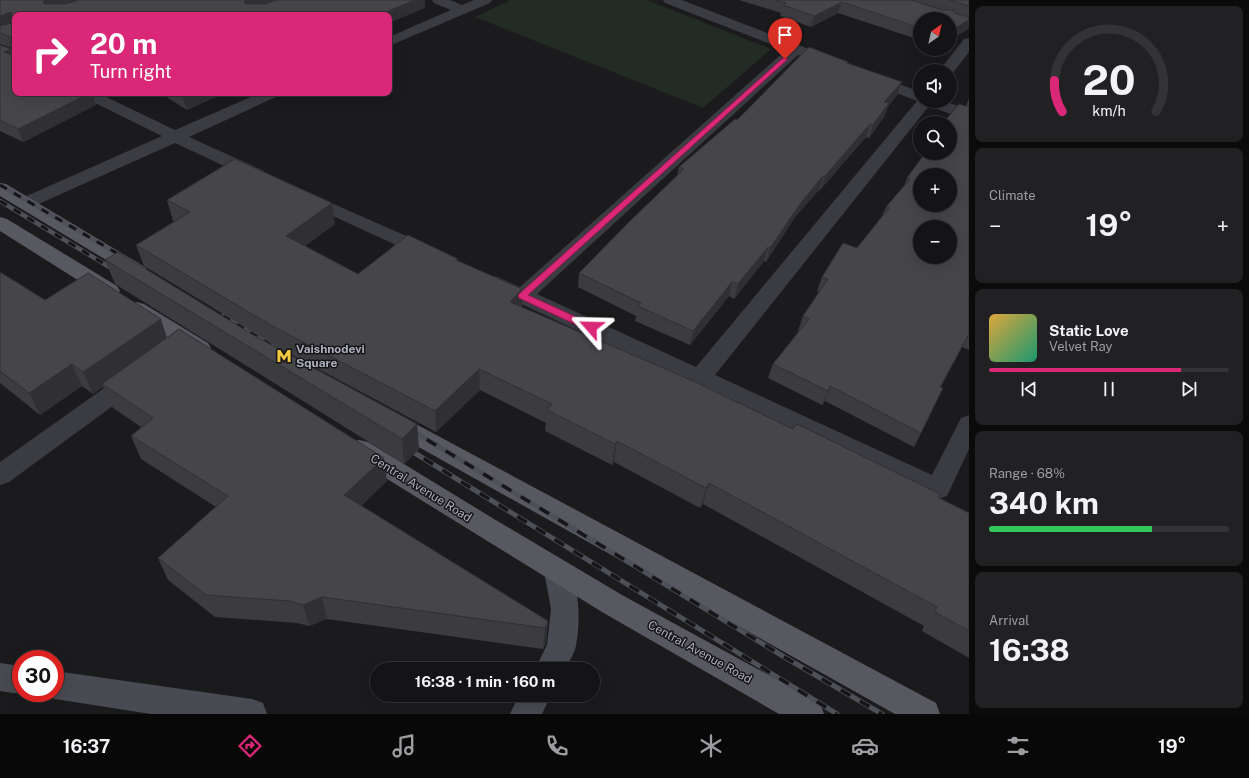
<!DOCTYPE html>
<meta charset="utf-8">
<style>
:root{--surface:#141416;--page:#212123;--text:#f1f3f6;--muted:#9d9ea1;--line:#333335;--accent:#db2777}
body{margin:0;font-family:"Public Sans",sans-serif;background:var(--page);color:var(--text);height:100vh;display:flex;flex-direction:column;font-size:15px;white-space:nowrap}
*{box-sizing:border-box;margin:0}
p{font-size:13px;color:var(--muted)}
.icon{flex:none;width:22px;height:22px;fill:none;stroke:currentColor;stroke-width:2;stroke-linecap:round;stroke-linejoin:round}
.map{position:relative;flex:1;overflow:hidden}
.panel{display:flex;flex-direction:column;gap:6px;padding:6px;background:#0b0b0c;width:280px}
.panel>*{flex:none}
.banner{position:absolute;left:12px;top:12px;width:380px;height:84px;border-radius:8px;box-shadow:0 4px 16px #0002,0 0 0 1px var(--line);background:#db2777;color:#fff;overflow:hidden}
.needle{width:26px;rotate:34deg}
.buttons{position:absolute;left:913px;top:12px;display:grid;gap:8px}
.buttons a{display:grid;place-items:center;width:44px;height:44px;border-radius:50%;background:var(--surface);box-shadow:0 4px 16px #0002,0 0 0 1px var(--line);font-size:20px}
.speed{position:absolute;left:12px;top:650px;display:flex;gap:8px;font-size:20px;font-weight:700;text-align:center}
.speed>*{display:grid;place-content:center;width:52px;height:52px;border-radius:50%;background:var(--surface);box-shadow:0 4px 16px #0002,0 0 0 1px var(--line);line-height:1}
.speed .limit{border:6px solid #d22;background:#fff;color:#111}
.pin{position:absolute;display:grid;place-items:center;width:34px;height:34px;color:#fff;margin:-41px -17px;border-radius:50% 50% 50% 0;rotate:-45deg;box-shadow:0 0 4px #0007}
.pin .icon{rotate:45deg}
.me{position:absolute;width:44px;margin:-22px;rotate:295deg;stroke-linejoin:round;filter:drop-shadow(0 0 3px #0008)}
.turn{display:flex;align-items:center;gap:14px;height:84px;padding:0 12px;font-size:18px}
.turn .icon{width:52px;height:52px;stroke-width:2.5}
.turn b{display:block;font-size:28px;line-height:34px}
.big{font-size:30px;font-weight:700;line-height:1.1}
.panel .widget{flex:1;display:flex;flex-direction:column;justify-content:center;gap:6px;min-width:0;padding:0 14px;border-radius:8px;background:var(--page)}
.panel .dial{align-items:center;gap:0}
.dial svg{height:104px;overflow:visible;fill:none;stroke:var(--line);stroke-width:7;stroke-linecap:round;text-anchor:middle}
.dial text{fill:var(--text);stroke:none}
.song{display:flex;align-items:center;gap:12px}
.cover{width:48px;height:48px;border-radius:6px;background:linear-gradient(135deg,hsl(40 70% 55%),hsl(160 70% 35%))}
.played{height:4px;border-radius:2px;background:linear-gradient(90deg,var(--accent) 80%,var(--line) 80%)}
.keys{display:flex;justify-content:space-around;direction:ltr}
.heat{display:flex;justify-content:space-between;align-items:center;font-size:22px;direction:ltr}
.charge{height:6px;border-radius:3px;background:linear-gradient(90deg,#34c759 68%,var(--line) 0)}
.trip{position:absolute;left:370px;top:662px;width:230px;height:40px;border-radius:20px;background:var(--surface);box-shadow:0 4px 16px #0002,0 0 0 1px var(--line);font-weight:700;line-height:40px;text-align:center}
.tab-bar{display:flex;height:64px;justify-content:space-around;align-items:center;background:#080809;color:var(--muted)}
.tab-bar .icon{width:28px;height:28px}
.tab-bar .on{color:var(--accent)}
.tab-bar b{font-size:18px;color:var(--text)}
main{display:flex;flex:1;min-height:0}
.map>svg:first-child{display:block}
.green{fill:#222b24}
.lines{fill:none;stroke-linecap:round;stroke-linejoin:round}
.street{fill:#3b3c42;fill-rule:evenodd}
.secondary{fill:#494b52;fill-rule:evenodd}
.primary{fill:#585861;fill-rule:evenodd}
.rail-far1-casing{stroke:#4e5057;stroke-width:4.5}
.rail-casing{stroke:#4e5057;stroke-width:5}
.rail-far1{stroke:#161518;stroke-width:3;stroke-dasharray:8;stroke-linecap:butt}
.rail{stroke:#161518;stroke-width:3.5;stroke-dasharray:11;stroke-linecap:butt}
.wall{fill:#3b3b40}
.shaded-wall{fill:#303034}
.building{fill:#45454a;stroke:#303034;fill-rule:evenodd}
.route{fill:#db2777;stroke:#8e194d}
.labels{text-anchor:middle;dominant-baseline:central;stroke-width:3;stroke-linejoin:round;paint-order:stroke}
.poi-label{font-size:12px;font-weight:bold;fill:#adb0bc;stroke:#161518;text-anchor:start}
.street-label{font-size:12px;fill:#adb0bc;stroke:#161518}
</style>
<main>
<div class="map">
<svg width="969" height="714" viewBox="0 0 969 714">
<rect width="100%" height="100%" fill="#1b1a1d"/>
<polygon class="green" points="511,0 647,0 771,49 703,108 475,17"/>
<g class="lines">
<g class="street">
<polygon points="432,0 450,0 462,5 474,0 492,0 490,3 389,46 389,37 451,10 434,3"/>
<polygon points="663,0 682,0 814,51 816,54 814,57 809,58 798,55 537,294 696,367 917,101 866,81 863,78 866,75 871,73 876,75 920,92 920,101 944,101 969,110 969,121 929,106 715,375 932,475 961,418 969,415 969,449 947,496 938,499 929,496 515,301 488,288 485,283 488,278 495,276 520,287 786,50 665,3"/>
<polygon points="969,38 969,52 952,74 950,75 950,71 939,71 964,39"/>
<polygon points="78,93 98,93 175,130 260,93 281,93 278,96 189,137 264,171 267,175 264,179 258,180 252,179 175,143 32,207 26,208 20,207 17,203 20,199 162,136 81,96"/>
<polygon points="306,192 434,248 437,252 434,256 427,258 420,256 300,201 297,197 300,193"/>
<polygon points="132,372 140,374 143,380 140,386 9,482 0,485 0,462 124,374"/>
</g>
<g class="secondary">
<path d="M558,559L568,563C579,587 581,619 576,646C574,654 569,662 565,669H535L547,645L551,609L544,571L548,563Z"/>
<polygon points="0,663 21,666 21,693 24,693 21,694 0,691"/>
<polygon points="55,671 252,699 263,703 267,714 151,714 55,699 44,695 43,693 55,693"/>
<polygon points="519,695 551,695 542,714 510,714"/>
</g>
<g class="primary">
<polygon points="0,183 6,184 145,267 148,271 145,275 138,277 131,275 0,196"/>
<polygon points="0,217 7,219 117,286 120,291 117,296 110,298 103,296 0,231"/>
<polygon points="137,302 144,304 208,343 211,348 208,353 200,356 192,353 130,314 127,309 130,304"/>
<polygon points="391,412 399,415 936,703 940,714 895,714 383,427 379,421 383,415"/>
<polygon points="359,440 368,442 494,519 622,595 820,703 824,714 779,714 602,612 350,456 347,449 350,442"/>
</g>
<g class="rail-far1-casing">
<g id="rail-far1">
<polyline points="0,185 125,258"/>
<polyline points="0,201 116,271"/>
<polyline points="223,316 276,348"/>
</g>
</g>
<g class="rail-casing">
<g id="rail">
<polyline points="408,428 781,655 882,714"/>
<polyline points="405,447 837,714"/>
</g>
</g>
<use href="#rail-far1" class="rail-far1"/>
<use href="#rail" class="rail"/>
</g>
<g class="wall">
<polygon points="0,0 425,0 425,8 389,15 15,15 15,93 92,93 96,105 23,142 0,131 0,45 11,49 11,48 0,44"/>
<polygon points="739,0 969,0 969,26 968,29 950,40 950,19 920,19 920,40 838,13 811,27 780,16 781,13"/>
<polygon points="848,62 848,63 897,95 889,105 884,117 869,138 866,137 820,190 819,190 795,217 766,262 764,261 734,299 729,296 690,345 635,321 636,316 578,287 579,273 677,176 679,167 737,120"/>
<polygon points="160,93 224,93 187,110"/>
<polygon points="969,98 969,350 962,347 941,387 921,433 914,447 825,401 822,405 768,378 773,364 799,331 798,331 803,316 819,292 817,291 822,277 857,248 882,216 886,207 904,186 907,178 966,106"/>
<polygon points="167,200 335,224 305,246 358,274 458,259 458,261 522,307 793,429 939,498 969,513 969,658 922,631 924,626 703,504 700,508 614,462 612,465 545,431 546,423 480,390 436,432 279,348 144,266 136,245 175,222 173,221"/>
<polygon points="105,260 255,336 417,424 419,449 404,464 115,284"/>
<polygon points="0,272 45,300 167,338 387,481 361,506 548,621 546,643 543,649 327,619 309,626 297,623 215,617 168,580 158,558 216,507 141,459 131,436 141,427 113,408 103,387 93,394 82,386 40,415 0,383"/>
</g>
<g class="shaded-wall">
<polygon points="45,0 82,0 51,11 43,3"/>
<polygon points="246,0 278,0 249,11 244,2"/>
<polygon points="415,0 425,0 425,8 389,23 389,15 379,15"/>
<polygon points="842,2 838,13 811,27 814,16"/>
<polygon points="116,11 117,15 104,15"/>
<polygon points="11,12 15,21 0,29 0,16"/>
<polygon points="969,20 969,26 968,29 950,40 950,31"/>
<polygon points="15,48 15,63 4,52"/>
<polygon points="902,82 897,95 889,105 884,117 869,138 873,125 884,102"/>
<polygon points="90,93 92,93 96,105 23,142 18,129"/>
<polygon points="193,93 224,93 187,110 183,98"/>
<polygon points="870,124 866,137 820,190 825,176"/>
<polygon points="823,176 819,190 795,217 766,262 770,248 800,204"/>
<polygon points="332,203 335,224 290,256 286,236"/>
<polygon points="768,247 764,261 734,299 738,284"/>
<polygon points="732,282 729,296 690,345 693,331"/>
<polygon points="522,289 522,310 510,302"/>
<polygon points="161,319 168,341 102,384 103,387 93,394 83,372"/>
<polygon points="72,364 82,386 40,415 29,393"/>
<polygon points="479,369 480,390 436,432 435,411"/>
<polygon points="830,386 825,401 822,405 828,391"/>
<polygon points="417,424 419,449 404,464 402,439"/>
<polygon points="617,441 614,462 612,465 615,444"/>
<polygon points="384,458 387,481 348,518 344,495"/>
<polygon points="709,483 703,504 700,508 706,488"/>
<polygon points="322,597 327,619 309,626 303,605"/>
<polygon points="548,621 546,643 543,649 545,628"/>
</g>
<g class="building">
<polygon points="0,0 45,0 43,3 45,4 65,4 79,0 246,0 244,2 246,4 265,4 277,0 415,0 379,15 125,15 116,11 104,15 15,15 15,48 4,52 15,57 15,93 90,93 18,129 0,120 0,45 11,49 11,37 0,33 0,26 12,23 11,12 0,16"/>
<polygon points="776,0 911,0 943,10 953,10 954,13 969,17 969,20 950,31 950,19 920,19 920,28 842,2 814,16 783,5 786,3"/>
<polygon points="949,0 969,0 969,6"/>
<polygon points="809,47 848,62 847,63 902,82 884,102 889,103 873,125 870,124 825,176 823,176 800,204 770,248 768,247 738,284 732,282 693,331 638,306 641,303 579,273 630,221 684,169 679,167 735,119 737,120"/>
<polygon points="176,93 193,93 183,98"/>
<path d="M959,104L969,107V334L940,387L943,388L921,433L830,386L828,391L773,364L809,319L803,316L828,279L822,277L843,243L857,248L889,208L886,207L910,179L907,178L925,153H950V123H943ZM920,175H950V205H920ZM920,227H950V257H920Z"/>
<polygon points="235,159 332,203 286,236 358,274 408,235 458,259 456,260 522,289 510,302 691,380 793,429 797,424 940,494 939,498 969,513 969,631 935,612 937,607 709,483 706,488 617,441 615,444 547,410 552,404 479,369 435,411 274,327 136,245 190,212 167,200"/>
<polygon points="118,252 255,336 417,424 402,439 105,260"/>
<polygon points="0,272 45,300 88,273 161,319 83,372 72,364 29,393 0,371"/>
<polygon points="179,329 384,458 344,495 548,621 545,628 322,597 303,605 290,601 206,595 158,558 228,496 131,436 153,418 102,384"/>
</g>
<polygon class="route" points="783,58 788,59 528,295 594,325 595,327 594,330 587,330 519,298 518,296 519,294"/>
<defs>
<g id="metro-bare" transform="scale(1.2)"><path d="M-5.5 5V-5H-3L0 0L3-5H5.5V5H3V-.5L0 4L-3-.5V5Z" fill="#f0ca3f" stroke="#161518" stroke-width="2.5" paint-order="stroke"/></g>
</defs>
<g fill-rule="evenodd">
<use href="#metro-bare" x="284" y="356"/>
</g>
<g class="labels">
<g class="poi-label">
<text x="296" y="349">Vaishnodevi<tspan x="296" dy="14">Square</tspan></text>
</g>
<g class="street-label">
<text transform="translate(421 488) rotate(32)">Central Avenue Road</text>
<text transform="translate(700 652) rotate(29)">Central Avenue Road</text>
</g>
</g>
</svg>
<div class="buttons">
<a><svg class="needle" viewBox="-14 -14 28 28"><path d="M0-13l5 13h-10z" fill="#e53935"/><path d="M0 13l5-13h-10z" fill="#9d9ea1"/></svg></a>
<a><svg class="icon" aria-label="sound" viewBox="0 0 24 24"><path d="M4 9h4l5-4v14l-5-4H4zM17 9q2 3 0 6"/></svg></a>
<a><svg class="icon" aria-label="search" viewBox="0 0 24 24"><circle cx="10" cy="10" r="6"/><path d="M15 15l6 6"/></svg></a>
<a>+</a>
<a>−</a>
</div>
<div class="speed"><div class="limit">30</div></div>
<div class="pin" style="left:785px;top:59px;background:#d93025"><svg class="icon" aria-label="arrive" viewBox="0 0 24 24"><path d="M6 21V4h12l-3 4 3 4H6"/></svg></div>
<svg class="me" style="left:591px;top:327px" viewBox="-20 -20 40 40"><path d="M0-17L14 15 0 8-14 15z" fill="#db2777" stroke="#fff" stroke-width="4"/></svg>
<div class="trip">16:38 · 1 min · 160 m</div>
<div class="banner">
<div class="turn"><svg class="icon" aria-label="right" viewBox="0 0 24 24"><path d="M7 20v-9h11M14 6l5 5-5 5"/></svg><div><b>20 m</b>Turn right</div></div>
</div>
</div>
<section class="panel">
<div class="widget dial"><svg viewBox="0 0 100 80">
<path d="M14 69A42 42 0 1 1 86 69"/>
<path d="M14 69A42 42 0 0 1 8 45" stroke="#db2777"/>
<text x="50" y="56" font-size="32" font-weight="700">20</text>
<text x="50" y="72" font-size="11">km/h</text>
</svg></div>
<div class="widget"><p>Climate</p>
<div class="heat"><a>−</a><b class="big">19°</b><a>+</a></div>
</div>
<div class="widget">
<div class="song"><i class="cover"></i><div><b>Static Love</b><p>Velvet Ray</p></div></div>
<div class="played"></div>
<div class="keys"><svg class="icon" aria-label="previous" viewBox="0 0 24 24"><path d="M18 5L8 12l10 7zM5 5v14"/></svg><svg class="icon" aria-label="pause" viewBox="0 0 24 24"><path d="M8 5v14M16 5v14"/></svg><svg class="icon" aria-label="next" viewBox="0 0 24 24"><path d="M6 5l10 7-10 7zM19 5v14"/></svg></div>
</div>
<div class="widget"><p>Range · 68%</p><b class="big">340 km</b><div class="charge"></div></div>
<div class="widget"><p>Arrival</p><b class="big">16:38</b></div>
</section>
</main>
<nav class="tab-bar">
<b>16:37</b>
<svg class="icon on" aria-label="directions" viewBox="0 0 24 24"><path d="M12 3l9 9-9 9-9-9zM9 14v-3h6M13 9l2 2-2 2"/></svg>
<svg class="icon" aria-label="music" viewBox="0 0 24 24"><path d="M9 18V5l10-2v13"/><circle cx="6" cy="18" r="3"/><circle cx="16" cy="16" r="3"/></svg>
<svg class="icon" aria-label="phone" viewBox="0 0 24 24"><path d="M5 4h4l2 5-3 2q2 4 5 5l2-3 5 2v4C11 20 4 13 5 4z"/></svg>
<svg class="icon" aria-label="climate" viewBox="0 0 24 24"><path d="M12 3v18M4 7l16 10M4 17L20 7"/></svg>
<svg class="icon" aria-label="car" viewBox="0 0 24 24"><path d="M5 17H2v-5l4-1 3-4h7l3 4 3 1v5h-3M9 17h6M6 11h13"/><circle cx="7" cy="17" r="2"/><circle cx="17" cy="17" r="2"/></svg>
<svg class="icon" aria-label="filters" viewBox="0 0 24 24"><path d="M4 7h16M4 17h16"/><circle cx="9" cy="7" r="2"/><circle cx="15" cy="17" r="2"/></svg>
<b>19°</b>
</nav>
